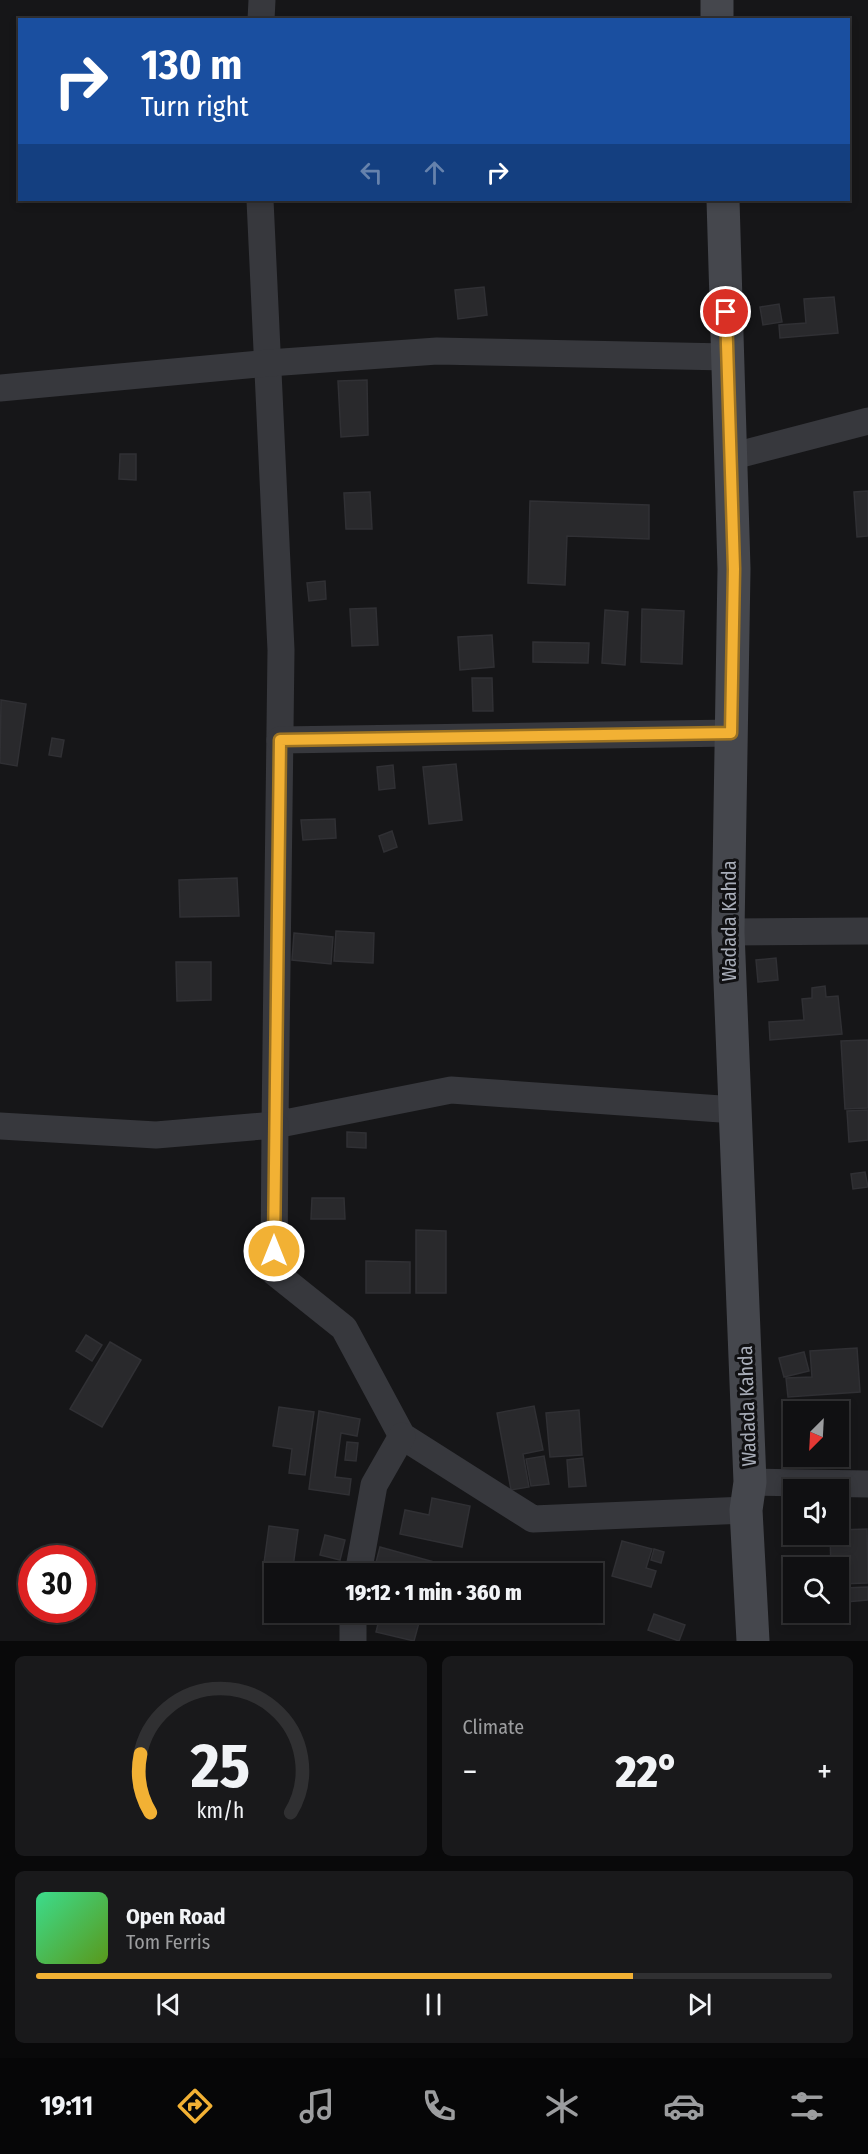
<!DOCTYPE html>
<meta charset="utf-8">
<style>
:root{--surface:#101012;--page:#19191b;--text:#f1f3f6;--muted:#9c9d9f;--line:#303032;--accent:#f2b134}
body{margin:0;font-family:"Fira Sans Condensed",sans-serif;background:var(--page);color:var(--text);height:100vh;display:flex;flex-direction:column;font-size:22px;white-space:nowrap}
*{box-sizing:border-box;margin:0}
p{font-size:20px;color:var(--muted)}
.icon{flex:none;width:33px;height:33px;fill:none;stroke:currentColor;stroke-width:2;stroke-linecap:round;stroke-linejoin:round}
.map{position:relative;height:1641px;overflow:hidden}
.panel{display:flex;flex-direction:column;gap:15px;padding:15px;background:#09090a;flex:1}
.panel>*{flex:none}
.guide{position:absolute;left:18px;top:18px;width:832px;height:183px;border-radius:0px;box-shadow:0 3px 9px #0003,0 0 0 2px var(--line);background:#1a4fa0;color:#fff;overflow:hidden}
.needle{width:39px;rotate:204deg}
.tools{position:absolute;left:783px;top:1401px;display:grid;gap:12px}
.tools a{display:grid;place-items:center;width:66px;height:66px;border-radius:0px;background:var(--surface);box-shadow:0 3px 9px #0003,0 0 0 2px var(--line);font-size:30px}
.speed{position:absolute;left:18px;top:1545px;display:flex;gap:12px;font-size:30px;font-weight:700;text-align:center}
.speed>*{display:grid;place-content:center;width:78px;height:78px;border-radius:50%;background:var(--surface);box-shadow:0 3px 9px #0003,0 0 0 2px var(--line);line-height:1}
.speed .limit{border:9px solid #d22;background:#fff;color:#111}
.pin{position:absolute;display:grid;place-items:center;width:51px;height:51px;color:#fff;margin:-26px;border:3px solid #fff;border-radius:50%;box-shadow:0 2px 6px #0007}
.me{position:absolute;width:66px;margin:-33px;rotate:0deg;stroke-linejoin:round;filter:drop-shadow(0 0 4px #0008)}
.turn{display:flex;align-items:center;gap:21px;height:126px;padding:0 24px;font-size:27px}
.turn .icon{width:78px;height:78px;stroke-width:2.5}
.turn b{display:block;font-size:42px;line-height:51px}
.lanes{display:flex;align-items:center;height:57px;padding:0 24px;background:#0003;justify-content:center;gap:30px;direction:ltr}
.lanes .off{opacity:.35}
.big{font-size:45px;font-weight:800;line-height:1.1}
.panel .card{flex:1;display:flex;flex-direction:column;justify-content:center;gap:9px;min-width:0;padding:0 21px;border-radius:9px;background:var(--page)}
.panel .dial{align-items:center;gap:0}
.dial svg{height:156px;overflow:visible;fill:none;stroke:var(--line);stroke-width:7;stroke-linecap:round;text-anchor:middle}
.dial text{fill:var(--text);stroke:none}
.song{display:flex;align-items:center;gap:18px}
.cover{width:72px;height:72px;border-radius:9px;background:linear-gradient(135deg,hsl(150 70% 55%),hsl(90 70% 35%))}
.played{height:6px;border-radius:3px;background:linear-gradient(90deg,var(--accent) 75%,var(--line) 75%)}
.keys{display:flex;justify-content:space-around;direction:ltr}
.heat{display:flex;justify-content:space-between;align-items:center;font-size:33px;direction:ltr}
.panel .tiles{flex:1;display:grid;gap:15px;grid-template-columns:1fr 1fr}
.card:last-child{grid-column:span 2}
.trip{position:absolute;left:264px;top:1563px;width:339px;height:60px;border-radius:0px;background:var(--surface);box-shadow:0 3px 9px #0003,0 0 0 2px var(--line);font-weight:800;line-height:60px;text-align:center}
.menu{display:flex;height:96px;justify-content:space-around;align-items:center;background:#060607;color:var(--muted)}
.menu .icon{width:42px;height:42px}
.menu .current{color:var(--accent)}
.menu b{font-size:27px;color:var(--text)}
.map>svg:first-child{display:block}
.building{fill:#29292c;stroke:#303034;stroke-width:1.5}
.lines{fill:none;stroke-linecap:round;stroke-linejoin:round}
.street{stroke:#37383d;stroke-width:27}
.secondary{stroke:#45474d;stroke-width:33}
.route-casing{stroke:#9d7322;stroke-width:15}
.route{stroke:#f2b134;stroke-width:10}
.labels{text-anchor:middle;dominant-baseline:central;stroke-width:6;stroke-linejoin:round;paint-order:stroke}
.street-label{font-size:20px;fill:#a8adb8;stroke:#111113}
</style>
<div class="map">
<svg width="868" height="1641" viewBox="0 0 868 1641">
<rect width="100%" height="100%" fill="#161618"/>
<g class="building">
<polygon points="484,287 487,315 458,319 455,290"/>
<polygon points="834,297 838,333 780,338 779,325 806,323 804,299"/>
<polygon points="779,304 782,322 763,325 760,307"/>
<polygon points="367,380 368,435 341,437 338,381"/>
<polygon points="120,454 136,454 136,480 119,479"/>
<polygon points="868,491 868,536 857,537 854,492"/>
<polygon points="370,492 372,529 346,529 344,493"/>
<polygon points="530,501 649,505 649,539 567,536 565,585 528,583"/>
<polygon points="325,581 326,599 309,601 307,583"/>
<polygon points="376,608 378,645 352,646 350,609"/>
<polygon points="642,609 684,611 682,664 641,662"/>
<polygon points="605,610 628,612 625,665 602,663"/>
<polygon points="492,635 494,667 460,670 458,637"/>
<polygon points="533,642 589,643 588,663 533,662"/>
<polygon points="472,678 492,678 493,711 473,711"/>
<polygon points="1,700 26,704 17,766 0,763"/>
<polygon points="52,738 64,740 61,757 49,755"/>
<polygon points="456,764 462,820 429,824 423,767"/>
<polygon points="393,765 395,788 379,790 377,767"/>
<polygon points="335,819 336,838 303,840 301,820"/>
<polygon points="392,831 397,847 384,852 379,836"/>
<polygon points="237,878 239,916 180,917 179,880"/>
<polygon points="336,931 374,933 373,963 334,961"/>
<polygon points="294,933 333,937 331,964 292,960"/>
<polygon points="776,958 778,980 758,982 756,960"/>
<polygon points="176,962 211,962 211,1000 177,1001"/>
<polygon points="825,986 826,997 838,996 842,1034 770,1040 769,1022 804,1020 802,999 812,998 812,988"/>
<polygon points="868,1040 868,1108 845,1109 841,1041"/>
<polygon points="868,1110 868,1140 849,1142 847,1111"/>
<polygon points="347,1132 366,1133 366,1148 347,1147"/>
<polygon points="865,1172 868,1187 853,1189 851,1174"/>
<polygon points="312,1198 344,1198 345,1219 311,1219"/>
<polygon points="416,1230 446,1231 446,1293 416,1293"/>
<polygon points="366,1261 410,1262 410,1293 366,1293"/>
<polygon points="86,1335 102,1345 92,1361 76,1351"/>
<polygon points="110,1342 141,1360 102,1427 70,1409"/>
<polygon points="857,1348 860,1392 788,1397 786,1378 812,1377 810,1351"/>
<polygon points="804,1352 809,1371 784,1377 779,1358"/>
<polygon points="534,1406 543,1450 523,1454 529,1487 511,1490 497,1413"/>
<polygon points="279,1407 314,1412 305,1475 289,1473 292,1449 273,1446"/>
<polygon points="579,1410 582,1455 550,1457 546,1413"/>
<polygon points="319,1411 360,1419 357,1436 341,1433 335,1477 351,1479 349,1495 309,1489"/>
<polygon points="347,1442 358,1443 356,1461 345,1460"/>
<polygon points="544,1456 549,1484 531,1486 526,1459"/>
<polygon points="583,1458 586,1486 569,1487 567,1460"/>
<polygon points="432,1498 470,1506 462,1547 400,1534 405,1510 429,1515"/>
<polygon points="269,1526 298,1530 293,1567 264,1563"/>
<polygon points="867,1529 868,1583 838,1584 838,1568 831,1568 830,1534 838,1534 838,1530"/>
<polygon points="325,1535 345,1540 340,1560 320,1555"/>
<polygon points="622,1541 652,1549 646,1568 656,1571 651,1587 612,1576"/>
<polygon points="380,1547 463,1570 462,1574 385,1574 374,1570"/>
<polygon points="654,1549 664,1552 661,1563 651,1560"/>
<polygon points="868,1587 868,1600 846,1602 845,1588"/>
<polygon points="381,1612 392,1612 420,1619 414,1641 376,1632"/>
<polygon points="654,1614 685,1625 679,1641 648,1630"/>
</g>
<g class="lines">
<g class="street">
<polyline points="261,20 262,0"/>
<polyline points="260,200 281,650 275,1125 451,1090 735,1110"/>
<polyline points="0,388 269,363 437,351 727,357"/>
<polyline points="730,457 868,421"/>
<polyline points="280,740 731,733"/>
<polyline points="728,932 868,931"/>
<polyline points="0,1126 156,1135 275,1125 274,1272 344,1328 402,1436 533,1519 746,1510"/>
<polyline points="750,1482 868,1484"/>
<polyline points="358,1574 374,1485 402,1436"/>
<polyline points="353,1612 353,1641"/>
</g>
<g class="secondary">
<polyline points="717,0 717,20"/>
<polyline points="723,200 734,569 728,932 750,1482 746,1510 753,1641"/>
</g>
</g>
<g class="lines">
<g class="route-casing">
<polyline id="route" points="274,1251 280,740 731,733 734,569 726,312"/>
</g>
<use href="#route" class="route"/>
</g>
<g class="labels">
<g class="street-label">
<text transform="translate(729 921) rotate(-90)">Wadada Kahda</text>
<text transform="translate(747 1406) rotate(-92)">Wadada Kahda</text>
</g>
</g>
</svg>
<div class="tools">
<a><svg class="needle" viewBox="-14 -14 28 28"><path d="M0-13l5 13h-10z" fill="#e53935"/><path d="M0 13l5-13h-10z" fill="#9c9d9f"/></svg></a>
<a><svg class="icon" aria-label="sound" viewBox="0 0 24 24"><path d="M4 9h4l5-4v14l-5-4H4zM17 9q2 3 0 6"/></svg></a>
<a><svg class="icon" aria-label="search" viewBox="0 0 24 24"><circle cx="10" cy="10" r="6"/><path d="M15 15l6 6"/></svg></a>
</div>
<div class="speed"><div class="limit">30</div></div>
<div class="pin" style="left:726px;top:312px;background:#d93025"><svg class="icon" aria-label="arrive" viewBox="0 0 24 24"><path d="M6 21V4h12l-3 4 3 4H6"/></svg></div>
<svg class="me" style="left:274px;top:1251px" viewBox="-20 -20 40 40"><circle r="17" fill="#f2b134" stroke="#fff" stroke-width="3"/><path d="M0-11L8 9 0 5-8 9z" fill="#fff"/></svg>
<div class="trip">19:12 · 1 min · 360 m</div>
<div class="guide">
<div class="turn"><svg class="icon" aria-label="right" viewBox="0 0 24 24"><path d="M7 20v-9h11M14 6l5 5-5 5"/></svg><div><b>130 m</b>Turn right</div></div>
<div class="lanes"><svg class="icon off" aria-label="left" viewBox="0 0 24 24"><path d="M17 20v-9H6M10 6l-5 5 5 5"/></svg><svg class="icon off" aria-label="ahead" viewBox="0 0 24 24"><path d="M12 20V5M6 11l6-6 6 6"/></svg><svg class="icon" aria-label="right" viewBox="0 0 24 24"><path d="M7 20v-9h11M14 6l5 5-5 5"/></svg></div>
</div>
</div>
<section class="panel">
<div class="tiles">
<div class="card dial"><svg viewBox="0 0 100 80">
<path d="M14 69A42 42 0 1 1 86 69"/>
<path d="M14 69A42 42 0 0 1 9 39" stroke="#f2b134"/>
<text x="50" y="56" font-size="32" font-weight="700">25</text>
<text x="50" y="72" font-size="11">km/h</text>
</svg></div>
<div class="card"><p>Climate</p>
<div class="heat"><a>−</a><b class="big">22°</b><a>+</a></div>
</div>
<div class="card">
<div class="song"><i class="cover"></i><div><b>Open Road</b><p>Tom Ferris</p></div></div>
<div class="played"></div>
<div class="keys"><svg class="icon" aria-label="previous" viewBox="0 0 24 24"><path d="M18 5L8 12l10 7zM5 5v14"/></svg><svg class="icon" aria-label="pause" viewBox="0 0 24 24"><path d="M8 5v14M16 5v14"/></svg><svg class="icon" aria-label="next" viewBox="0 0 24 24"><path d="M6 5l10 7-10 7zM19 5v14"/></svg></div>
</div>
</div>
</section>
<nav class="menu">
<b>19:11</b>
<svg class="icon current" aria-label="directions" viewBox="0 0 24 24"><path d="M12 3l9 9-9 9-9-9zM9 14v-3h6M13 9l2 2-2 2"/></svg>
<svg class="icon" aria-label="music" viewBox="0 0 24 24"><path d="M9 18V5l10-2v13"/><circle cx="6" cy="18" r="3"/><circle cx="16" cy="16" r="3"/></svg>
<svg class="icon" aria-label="phone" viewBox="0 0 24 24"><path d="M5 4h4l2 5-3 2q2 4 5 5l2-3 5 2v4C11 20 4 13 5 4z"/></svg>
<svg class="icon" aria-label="climate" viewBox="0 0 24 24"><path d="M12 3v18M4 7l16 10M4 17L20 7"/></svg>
<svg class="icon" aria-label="car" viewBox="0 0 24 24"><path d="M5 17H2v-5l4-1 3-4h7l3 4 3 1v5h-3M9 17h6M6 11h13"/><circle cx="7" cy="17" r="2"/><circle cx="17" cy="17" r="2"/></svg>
<svg class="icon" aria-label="filters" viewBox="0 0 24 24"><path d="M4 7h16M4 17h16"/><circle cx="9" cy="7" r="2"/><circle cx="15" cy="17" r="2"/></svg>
</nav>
